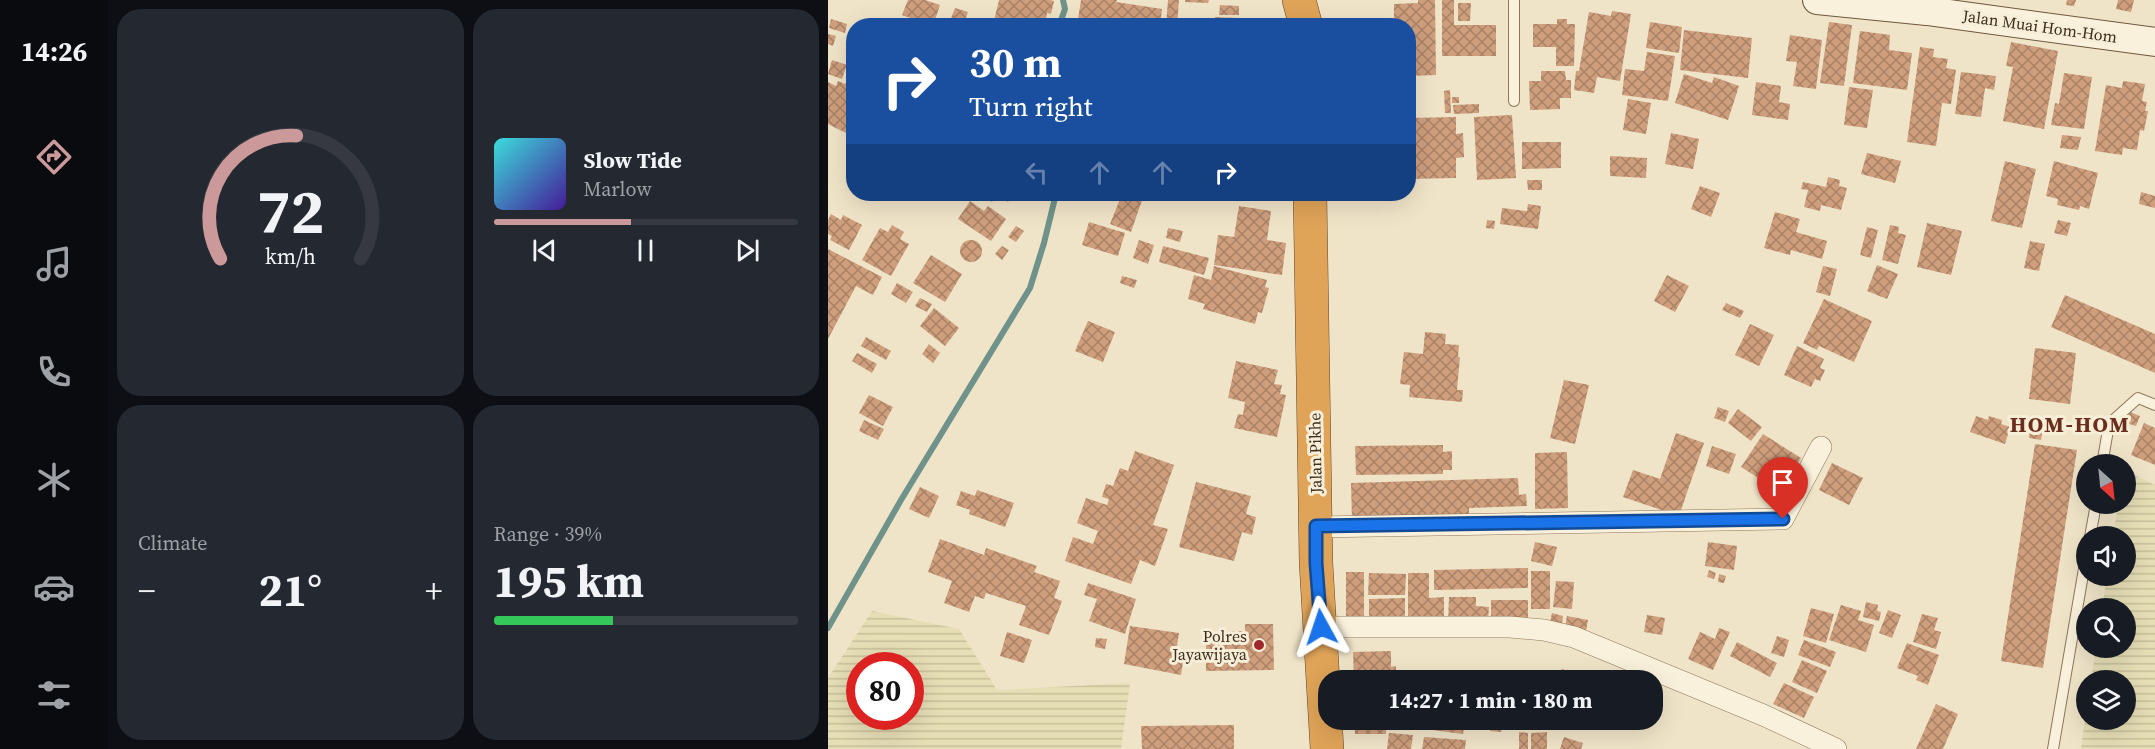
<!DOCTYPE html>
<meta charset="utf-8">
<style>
:root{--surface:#171b24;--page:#242831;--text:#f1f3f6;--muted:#9ea1a6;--line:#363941;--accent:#cc999b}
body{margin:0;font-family:"Source Serif 4",serif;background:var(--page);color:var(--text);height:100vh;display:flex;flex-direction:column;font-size:22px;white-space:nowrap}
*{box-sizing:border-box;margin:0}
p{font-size:20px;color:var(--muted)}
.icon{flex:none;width:33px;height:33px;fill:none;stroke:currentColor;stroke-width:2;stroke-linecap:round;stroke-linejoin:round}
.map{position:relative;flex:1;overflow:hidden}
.panel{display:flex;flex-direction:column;gap:9px;padding:9px;background:#0d0f14;width:720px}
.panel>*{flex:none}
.top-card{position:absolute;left:18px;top:18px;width:570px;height:183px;border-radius:24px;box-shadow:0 6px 24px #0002;background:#1a4fa0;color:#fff;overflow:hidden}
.needle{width:39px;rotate:153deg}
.buttons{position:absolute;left:1248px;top:454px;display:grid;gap:12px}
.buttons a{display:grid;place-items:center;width:60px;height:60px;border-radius:50%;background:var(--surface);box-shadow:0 6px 24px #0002;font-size:30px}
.speed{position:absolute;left:18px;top:652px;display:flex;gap:12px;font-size:30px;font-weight:700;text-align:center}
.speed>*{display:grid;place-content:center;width:78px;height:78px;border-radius:50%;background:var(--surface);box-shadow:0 6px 24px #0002;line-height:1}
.speed .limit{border:9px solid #d22;background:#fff;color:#111}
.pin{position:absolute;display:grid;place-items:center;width:51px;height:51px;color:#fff;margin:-62px -26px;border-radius:50% 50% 50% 0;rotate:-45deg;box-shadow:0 0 6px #0007}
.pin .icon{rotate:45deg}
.me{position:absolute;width:66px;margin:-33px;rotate:355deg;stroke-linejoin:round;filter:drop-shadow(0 0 4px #0008)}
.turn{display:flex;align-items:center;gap:21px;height:126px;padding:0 24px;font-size:27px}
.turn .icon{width:78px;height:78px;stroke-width:2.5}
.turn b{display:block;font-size:42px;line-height:51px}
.lanes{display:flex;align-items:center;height:57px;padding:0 24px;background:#0003;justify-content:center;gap:30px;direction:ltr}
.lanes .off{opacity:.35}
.big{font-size:45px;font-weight:700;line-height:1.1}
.panel .card{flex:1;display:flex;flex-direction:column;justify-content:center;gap:9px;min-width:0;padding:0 21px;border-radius:24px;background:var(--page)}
.panel .dial{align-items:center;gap:0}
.dial svg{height:156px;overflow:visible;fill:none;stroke:var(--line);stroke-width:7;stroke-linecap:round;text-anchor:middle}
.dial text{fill:var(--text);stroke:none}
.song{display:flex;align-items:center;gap:18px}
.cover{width:72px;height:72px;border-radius:9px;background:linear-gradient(135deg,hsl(180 70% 55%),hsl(260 70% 35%))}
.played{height:6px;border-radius:3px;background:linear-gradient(90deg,var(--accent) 45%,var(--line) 45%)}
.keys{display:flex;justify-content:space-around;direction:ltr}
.heat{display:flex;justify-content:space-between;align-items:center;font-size:33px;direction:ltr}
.charge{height:9px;border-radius:4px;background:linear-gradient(90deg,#34c759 39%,var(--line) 0)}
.panel .tiles{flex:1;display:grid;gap:9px;grid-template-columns:repeat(2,1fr)}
.trip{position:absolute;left:490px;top:670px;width:345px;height:60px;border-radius:24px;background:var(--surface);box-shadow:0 6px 24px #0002;font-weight:700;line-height:60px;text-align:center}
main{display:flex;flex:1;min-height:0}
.dock{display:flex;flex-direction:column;width:108px;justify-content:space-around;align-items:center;background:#090b0e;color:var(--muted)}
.dock .icon{width:42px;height:42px}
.dock .on{color:var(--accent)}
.dock b{font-size:27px;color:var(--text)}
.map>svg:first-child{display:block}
.farmland{fill:url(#farmland-rules);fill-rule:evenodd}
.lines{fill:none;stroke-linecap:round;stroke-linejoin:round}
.stream{stroke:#6f938a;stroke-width:6}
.building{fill:url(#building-cross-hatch)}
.lane-casing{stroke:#8d765c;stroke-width:12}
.street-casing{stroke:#8d765c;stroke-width:22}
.secondary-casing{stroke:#6f573f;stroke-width:30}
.highway-casing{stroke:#5b4430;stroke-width:34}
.lane{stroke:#faf1dc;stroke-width:10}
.street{stroke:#faf1dc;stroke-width:21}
.secondary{stroke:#faf1dc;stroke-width:28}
.highway{stroke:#e0a458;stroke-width:33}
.route-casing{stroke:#114b97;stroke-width:15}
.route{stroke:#1a73e8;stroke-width:10}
.poi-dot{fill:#9e2a2b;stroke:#f7eed8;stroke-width:2}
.labels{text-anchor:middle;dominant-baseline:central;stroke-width:6;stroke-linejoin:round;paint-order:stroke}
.street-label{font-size:16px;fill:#3d2e20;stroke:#f7eed8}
.poi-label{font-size:16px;fill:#3d2e20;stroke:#f7eed8;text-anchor:end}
.district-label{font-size:22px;font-weight:bold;letter-spacing:1.5px;fill:#6b2e1e;stroke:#f7eed8}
</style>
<main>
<nav class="dock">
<b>14:26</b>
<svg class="icon on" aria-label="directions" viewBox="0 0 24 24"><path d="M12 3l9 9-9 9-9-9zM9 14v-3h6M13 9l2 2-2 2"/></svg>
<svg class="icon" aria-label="music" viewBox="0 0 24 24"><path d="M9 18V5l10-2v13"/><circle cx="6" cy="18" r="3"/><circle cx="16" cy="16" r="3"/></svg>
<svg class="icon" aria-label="phone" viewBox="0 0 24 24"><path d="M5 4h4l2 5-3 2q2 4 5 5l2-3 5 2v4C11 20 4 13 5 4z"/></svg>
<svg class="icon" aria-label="climate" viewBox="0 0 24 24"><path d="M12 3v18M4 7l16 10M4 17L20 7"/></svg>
<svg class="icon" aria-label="car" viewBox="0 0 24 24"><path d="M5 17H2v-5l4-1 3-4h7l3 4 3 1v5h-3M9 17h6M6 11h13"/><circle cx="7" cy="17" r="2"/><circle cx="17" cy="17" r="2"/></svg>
<svg class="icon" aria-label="filters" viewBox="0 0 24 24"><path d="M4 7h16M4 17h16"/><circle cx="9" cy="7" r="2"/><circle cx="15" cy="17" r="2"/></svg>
</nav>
<section class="panel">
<div class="tiles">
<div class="card dial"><svg viewBox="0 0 100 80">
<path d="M14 69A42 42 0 1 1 86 69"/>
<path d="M14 69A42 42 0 0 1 53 6" stroke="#cc999b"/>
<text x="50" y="56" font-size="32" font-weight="700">72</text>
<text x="50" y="72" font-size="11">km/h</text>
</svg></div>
<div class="card">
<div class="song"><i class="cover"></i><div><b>Slow Tide</b><p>Marlow</p></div></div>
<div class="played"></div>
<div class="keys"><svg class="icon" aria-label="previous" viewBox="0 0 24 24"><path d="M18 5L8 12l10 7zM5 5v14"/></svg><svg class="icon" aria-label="pause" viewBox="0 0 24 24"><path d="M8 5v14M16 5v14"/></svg><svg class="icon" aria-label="next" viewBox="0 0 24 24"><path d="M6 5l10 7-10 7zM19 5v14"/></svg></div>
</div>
<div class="card"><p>Climate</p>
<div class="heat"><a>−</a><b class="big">21°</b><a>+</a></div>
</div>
<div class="card"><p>Range · 39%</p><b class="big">195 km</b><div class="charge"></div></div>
</div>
</section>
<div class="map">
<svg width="1327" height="749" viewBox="0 0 1327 749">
<defs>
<pattern id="farmland-rules" width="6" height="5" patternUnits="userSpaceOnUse" patternTransform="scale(1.5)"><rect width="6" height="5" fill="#e6deb5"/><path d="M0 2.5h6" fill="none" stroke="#c6bf9b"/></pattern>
<pattern id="building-cross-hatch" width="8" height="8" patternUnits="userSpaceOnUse" patternTransform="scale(1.5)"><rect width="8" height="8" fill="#cf9f7d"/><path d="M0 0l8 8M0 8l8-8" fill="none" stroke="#a98266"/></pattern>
</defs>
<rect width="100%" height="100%" fill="#f0e4c8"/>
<g class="farmland">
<polygon points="1298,471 1327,485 1327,749 1253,749 1258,714 1258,720 1298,720 1298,681 1263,681 1268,648 1298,648 1298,609 1274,609 1279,576 1298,576 1298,537 1285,537 1290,504 1298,504"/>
<path d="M44,611L131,629L169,690L302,683L293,749H0V678ZM32,666H82V717H32Z"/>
</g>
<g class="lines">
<g class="stream">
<polyline points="231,26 237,9 235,0"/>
<polyline points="0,628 73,500 202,288 216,243 228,194"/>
</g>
</g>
<g class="building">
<polygon points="80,0 97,0 112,5 105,26 74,15"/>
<polygon points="171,0 222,0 226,1 223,14 219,13 217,25 169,26 165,25"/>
<polygon points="253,0 289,0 288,2 334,9 332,26 249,26"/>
<polygon points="340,0 351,0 349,26 338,26"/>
<polygon points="357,0 381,0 380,3 357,2"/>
<polygon points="590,0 607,0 608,75 580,76 580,26 566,26 566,4 590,3"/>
<polygon points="614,0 626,0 626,25 668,25 668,56 614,56"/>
<polygon points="1239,0 1248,0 1246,6 1238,5"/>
<polygon points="1290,0 1306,0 1303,12 1288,9"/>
<polygon points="630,3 643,3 642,21 630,21"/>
<polygon points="392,5 411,6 411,15 391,15"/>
<polygon points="127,8 140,12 135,26 120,26"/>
<polygon points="784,11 803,14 792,81 769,77 766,93 746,90 748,71 751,71 761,12 783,16"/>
<polygon points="387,17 436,19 436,26 386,26"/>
<polygon points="353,18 361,19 360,26 352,26"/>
<polygon points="3,19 19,24 17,33 1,28"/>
<polygon points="729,19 739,19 739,24 747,24 746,66 728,66 728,47 705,47 705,24 729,24"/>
<polygon points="822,22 854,27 851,53 818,48"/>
<polygon points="1001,22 1024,25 1016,86 992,83"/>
<polygon points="856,30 924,38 920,78 852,70"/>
<polygon points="1032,31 1062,35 1061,50 1084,53 1079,90 1025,83"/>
<polygon points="0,34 8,36 5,46 0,44"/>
<polygon points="962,35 994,40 988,89 965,86 969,62 958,61"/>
<polygon points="1183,42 1230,51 1216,129 1175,121 1185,67 1178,66"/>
<polygon points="1092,47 1106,49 1105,57 1120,59 1118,68 1128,70 1123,104 1114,103 1108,146 1079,142"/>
<polygon points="819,52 847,56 840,101 794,95 797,69 816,71"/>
<polygon points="4,60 19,65 14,79 0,74"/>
<polygon points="713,71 737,71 738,80 743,80 743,98 732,98 732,109 702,110 701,81 713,81"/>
<polygon points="1133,72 1168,76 1166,90 1157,88 1153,117 1127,114"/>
<polygon points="1236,73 1264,77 1256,129 1223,125 1227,103 1231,104"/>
<polygon points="856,74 884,83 886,77 911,86 900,120 847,103"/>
<polygon points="10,81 17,84 19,81 26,84 26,137 0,124 0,82 8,86"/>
<polygon points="1295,81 1317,84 1314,101 1319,102 1317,111 1320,111 1316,131 1312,130 1309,150 1295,148 1294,155 1267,151 1278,85 1294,88"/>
<polygon points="928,82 953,86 951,102 962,104 960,120 924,115"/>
<polygon points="1021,87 1045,90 1039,128 1016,125"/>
<polygon points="622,90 623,113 617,113 616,91"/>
<rect x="624" y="97" width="7" height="6"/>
<polygon points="800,99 823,103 818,134 795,130"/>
<polygon points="651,104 651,113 626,114 625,105"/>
<polygon points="684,115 688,178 649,180 646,117"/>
<polygon points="628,117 628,134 635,133 636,157 628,158 628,178 580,179 580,118"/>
<polygon points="843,133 871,139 865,169 837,164"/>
<polygon points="1234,135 1253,137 1250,150 1232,148"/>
<polygon points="694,142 733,142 733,168 694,169"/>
<polygon points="1039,153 1073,161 1067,183 1033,174"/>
<polygon points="782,156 819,158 818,178 782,176"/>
<polygon points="1177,161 1208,169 1194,228 1163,221"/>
<polygon points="1226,161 1270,173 1261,209 1252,206 1251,210 1229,205 1230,199 1218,196"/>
<polygon points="1000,177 1012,180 1011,186 1019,188 1013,210 993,205 992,211 976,207 980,190 973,189 975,182 998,187"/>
<polygon points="699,180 714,180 714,190 700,190"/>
<polygon points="872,186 892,193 883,217 863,209"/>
<polygon points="1313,192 1327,196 1327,208 1311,204"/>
<polygon points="149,194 185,194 180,202 167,196 164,202"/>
<polygon points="294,194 314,200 303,232 282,224"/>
<polygon points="372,194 432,194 431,201 372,198"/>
<polygon points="142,201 156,211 160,206 178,219 163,241 130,219"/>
<polygon points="700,204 713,206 710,229 672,224 674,208 699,211"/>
<polygon points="411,206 443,211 439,240 458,243 454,275 386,265 390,235 406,237"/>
<polygon points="947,212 972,219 968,232 999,241 994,259 963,250 962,255 936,248"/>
<polygon points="3,214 13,220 15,215 34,225 21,250 2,240 4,236 0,234 0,220"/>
<polygon points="659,220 667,221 666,229 658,228"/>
<polygon points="1230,220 1243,223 1239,236 1226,233"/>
<polygon points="261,222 297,233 290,256 254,245"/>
<polygon points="1099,223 1134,231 1123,275 1089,267"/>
<polygon points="64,225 76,232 72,239 81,244 63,276 34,260 52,228 60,232"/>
<polygon points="1062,225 1071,227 1070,233 1078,235 1070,264 1054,260"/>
<polygon points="188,226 196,231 188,242 180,237"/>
<polygon points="1039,227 1050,230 1043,258 1032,255"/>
<polygon points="340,228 355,231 352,242 338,238"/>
<circle cx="143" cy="251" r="11"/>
<polygon points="311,240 326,245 320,264 305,258"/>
<polygon points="1202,241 1217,244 1211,271 1196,268"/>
<polygon points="174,246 181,250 174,260 167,254"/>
<polygon points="335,246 381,258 376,275 331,262"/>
<polygon points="0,249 54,277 45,295 28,286 0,339"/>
<polygon points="103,255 134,274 117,302 85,283"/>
<polygon points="1049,265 1070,274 1059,299 1039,291"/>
<polygon points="386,266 439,280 437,287 441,288 434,313 430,312 427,324 375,309 377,304 360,299 366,275 383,280"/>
<polygon points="995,266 1009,269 1002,296 988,292"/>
<polygon points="839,275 861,286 847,312 826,301"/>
<polygon points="294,276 309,280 306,288 292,283"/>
<polygon points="69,283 85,292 78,303 63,294"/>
<polygon points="1237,295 1327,334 1327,373 1223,327"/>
<polygon points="92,298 104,304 99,312 87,306"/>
<polygon points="996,299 1044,321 1026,362 991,346 989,350 975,343"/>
<polygon points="898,303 916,311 912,318 894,310"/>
<polygon points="106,308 131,328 117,346 92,326"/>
<polygon points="260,321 287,332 275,362 247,351"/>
<polygon points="922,324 946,335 931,366 907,355"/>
<polygon points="597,332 618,334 617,344 631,345 630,357 632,357 629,390 635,390 634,402 581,397 582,385 572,384 576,352 595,354"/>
<polygon points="38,337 63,351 58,360 33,346"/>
<polygon points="101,344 112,353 105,363 94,354"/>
<polygon points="969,346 996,359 992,368 997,370 992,381 987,379 983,387 956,375"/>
<polygon points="1207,348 1248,353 1242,404 1201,399"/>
<polygon points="29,353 49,364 44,373 24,361"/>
<polygon points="408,361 450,370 446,384 454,385 452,394 458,395 449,437 406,428 410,414 415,415 417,402 400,398"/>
<polygon points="736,380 761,385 747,444 722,438"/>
<polygon points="41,395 65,407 55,426 31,413"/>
<polygon points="890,407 901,411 897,422 886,418"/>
<polygon points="910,409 934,427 923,441 900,423"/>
<polygon points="1302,412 1312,416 1308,426 1298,423"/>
<polygon points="1148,416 1160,420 1161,416 1174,420 1173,424 1182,427 1177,444 1142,432"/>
<polygon points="36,420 56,429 50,440 31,431"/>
<polygon points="1203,421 1216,423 1213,440 1201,438"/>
<polygon points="1316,423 1327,428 1327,465 1303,455"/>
<polygon points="848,433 876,443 851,516 795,497 805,470 832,479"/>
<polygon points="935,434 973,458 951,491 913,467"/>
<polygon points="1207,444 1249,450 1215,668 1173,661"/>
<polygon points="615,445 615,452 624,451 624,470 615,470 615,474 528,475 527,446"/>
<polygon points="884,446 908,454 901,474 878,466"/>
<polygon points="307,451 346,465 325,525 340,529 327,566 312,560 303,584 237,561 245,537 265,544 270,531 249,523 258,498 279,505 281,499 274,497 278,484 285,486 292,468 300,471"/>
<polygon points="739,452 740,508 707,509 707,453"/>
<polygon points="1004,463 1035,478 1021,505 991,490"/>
<polygon points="690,478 691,495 698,494 699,506 641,508 641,517 524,521 523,483"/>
<polygon points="368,482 423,496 418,514 428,517 424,535 414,532 406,561 351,547"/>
<polygon points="92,487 111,496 101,518 81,509"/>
<polygon points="149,490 186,503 177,527 141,514 142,510 128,505 133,491 147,496"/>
<polygon points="112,539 156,555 158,548 209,566 206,572 232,581 226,598 234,601 221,635 191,625 198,606 158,593 156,599 147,596 141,612 116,603 124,581 100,572"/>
<polygon points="707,542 729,547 724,566 703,561"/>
<polygon points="880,542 909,546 906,570 877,566"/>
<polygon points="700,568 700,588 606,590 606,570"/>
<polygon points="881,570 888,573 886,579 879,577"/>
<rect x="703" y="571" width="19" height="38"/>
<rect x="518" y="572" width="18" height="47"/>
<polygon points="541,573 578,574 577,595 540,595"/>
<polygon points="580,573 601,573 601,598 616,597 616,619 580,619"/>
<polygon points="891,574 898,576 896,583 890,582"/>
<polygon points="728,581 746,582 744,609 725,607"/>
<polygon points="260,583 308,599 297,634 261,621 269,599 256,595"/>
<polygon points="621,597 648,597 648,606 661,607 660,621 620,621"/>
<polygon points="577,598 577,619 541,620 541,599"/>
<rect x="663" y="600" width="37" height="21"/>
<polygon points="1038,602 1050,605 1049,611 1053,612 1051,621 1035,617"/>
<polygon points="1013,605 1033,611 1030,620 1046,625 1038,652 1001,640"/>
<polygon points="983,608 1006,614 998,643 975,636"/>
<polygon points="1060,610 1073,615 1064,638 1051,633"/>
<polygon points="724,613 735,616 734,624 722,622"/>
<polygon points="1094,614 1110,618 1106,630 1113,632 1108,649 1085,642"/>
<polygon points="819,615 837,618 834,635 816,632"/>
<polygon points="739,616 760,620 758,631 737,627"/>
<polygon points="417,624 445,624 446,670 378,671 378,632 417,631"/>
<polygon points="302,626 351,633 347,660 355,662 353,675 296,664"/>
<polygon points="891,628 902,632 885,670 860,659 872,632 887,639"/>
<polygon points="179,632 204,640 196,663 172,656"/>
<polygon points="949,636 961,640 956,657 943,653"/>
<polygon points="268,638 279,639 277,649 267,647"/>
<polygon points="976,640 1008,652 1002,667 970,655"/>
<polygon points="909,642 949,663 942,677 902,656"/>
<polygon points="1079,643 1111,655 1100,685 1088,680 1090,676 1069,668"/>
<polygon points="563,651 563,667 568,666 568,681 526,681 525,652"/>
<polygon points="974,660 999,671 989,693 964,682"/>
<polygon points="734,669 746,673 745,676 758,681 730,681"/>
<polygon points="956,683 986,697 976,718 945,704"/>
<polygon points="1108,704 1130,714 1115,749 1088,749"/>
<polygon points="526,720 558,720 558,734 527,734"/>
<polygon points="573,720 644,720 643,723 637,722 635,734 573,726"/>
<polygon points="655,720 698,720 697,727 674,725 673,732 662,731 663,724 654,723"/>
<polygon points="731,720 754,720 750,729 730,722"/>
<polygon points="406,725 406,749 314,749 313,726"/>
<polygon points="691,732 700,733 700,749 691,749"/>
<polygon points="719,732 719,749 703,749 703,733"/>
<polygon points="561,733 585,735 583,749 559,749"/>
<polygon points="596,737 638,740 637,749 594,749"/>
<polygon points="736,737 755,743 753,749 732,749"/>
</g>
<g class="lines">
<g class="lane-casing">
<g id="lane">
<polyline points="686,101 686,0"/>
<polyline points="1274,465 1281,424 1310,398 1327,405"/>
<polyline points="1262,537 1268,504"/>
<polyline points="1225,749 1258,557"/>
</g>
</g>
<g class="street-casing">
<g id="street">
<polyline points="488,527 955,519 993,447"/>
<polyline points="493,627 682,627 716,630 746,637 935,715 1008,749"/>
</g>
</g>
<g class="secondary-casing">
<polyline id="secondary" points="989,0 1099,11 1327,42"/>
</g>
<g class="highway-casing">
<g id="highway">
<polyline points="471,0 478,26"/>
<polyline points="482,194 488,563 499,749"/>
</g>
</g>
<use href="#lane" class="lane"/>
<use href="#street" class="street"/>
<use href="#secondary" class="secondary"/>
<use href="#highway" class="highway"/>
</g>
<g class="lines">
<g class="route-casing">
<polyline id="route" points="493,627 488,563 488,526 955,519"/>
</g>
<use href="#route" class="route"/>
</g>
<circle class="poi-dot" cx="431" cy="645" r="6"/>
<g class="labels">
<g class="street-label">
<text transform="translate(1212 26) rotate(8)">Jalan Muai Hom-Hom</text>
<text transform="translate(487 453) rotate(-91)">Jalan Pikhe</text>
</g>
<g class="poi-label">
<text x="419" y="636">Polres<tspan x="419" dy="18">Jayawijaya</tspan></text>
</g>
<g class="district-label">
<text x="1242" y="424">HOM-HOM</text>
</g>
</g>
</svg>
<div class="buttons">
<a><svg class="needle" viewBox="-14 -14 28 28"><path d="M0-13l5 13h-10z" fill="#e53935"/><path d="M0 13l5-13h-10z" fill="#9ea1a6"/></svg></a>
<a><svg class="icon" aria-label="sound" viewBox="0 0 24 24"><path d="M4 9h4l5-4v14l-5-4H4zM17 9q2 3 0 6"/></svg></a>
<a><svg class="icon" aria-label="search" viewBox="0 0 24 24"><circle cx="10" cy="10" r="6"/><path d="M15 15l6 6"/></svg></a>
<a><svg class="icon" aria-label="layers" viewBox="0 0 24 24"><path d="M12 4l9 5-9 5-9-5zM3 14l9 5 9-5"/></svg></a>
</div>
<div class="speed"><div class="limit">80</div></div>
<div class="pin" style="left:955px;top:519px;background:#d93025"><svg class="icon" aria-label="arrive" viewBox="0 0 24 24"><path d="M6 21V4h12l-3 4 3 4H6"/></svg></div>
<svg class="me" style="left:493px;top:627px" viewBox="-20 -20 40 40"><path d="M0-17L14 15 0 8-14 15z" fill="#1a73e8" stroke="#fff" stroke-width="4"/></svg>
<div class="trip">14:27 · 1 min · 180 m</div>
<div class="top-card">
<div class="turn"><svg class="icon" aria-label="right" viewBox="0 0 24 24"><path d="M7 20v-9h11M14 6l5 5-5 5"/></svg><div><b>30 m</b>Turn right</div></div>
<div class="lanes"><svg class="icon off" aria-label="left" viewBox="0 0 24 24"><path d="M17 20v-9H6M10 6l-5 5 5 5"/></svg><svg class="icon off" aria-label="ahead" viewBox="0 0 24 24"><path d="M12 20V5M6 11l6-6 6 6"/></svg><svg class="icon off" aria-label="ahead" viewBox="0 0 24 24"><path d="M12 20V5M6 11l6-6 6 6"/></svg><svg class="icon" aria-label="right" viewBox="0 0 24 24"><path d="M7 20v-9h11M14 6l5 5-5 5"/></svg></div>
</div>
</div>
</main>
